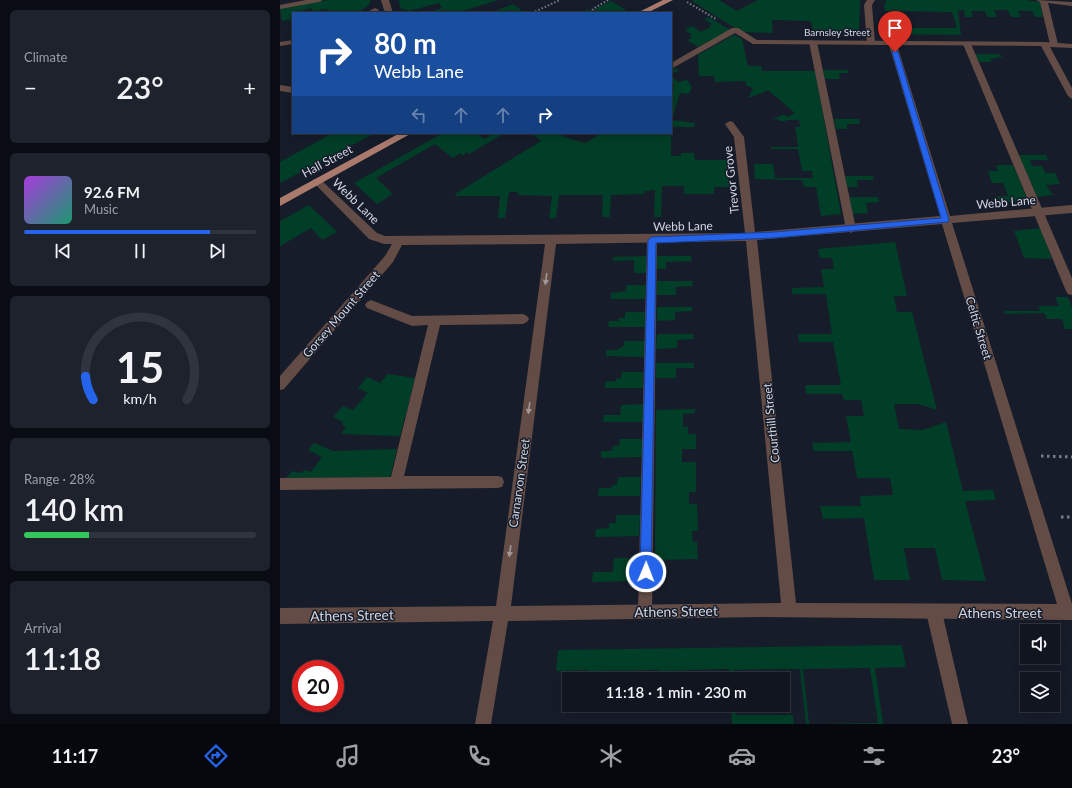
<!DOCTYPE html>
<meta charset="utf-8">
<style>
:root{--surface:#111520;--page:#1e222d;--text:#f1f3f6;--muted:#9c9fa5;--line:#30343e;--accent:#2563eb}
body{margin:0;font-family:Lato,sans-serif;background:var(--page);color:var(--text);height:100vh;display:flex;flex-direction:column;font-size:15px;white-space:nowrap}
*{box-sizing:border-box;margin:0}
p{font-size:13px;color:var(--muted)}
.icon{flex:none;width:22px;height:22px;fill:none;stroke:currentColor;stroke-width:2;stroke-linecap:round;stroke-linejoin:round}
.map{position:relative;flex:1;overflow:hidden}
.sheet{display:flex;flex-direction:column;gap:10px;padding:10px;background:#090c12;width:280px}
.sheet>*{flex:none}
.guide{position:absolute;left:12px;top:12px;width:380px;height:122px;border-radius:0px;box-shadow:0 2px 10px #0003,0 0 0 1px var(--line);background:#1a4fa0;color:#fff;overflow:hidden}
.tools{position:absolute;left:740px;top:624px;display:grid;gap:8px}
.tools a{display:grid;place-items:center;width:40px;height:40px;border-radius:0px;background:var(--surface);box-shadow:0 2px 10px #0003,0 0 0 1px var(--line);font-size:20px}
.speed{position:absolute;left:12px;top:660px;display:flex;gap:8px;font-size:20px;font-weight:700;text-align:center}
.speed>*{display:grid;place-content:center;width:52px;height:52px;border-radius:50%;background:var(--surface);box-shadow:0 2px 10px #0003,0 0 0 1px var(--line);line-height:1}
.speed .limit{border:6px solid #d22;background:#fff;color:#111}
.pin{position:absolute;display:grid;place-items:center;width:34px;height:34px;color:#fff;margin:-41px -17px;border-radius:50% 50% 50% 0;rotate:-45deg;box-shadow:0 0 4px #0007}
.pin .icon{rotate:45deg}
.me{position:absolute;width:44px;margin:-22px;rotate:1deg;stroke-linejoin:round;filter:drop-shadow(0 0 3px #0008)}
.turn{display:flex;align-items:center;gap:14px;height:84px;padding:0 16px;font-size:18px}
.turn .icon{width:52px;height:52px;stroke-width:2.5}
.turn b{display:block;font-size:28px;line-height:34px}
.lanes{display:flex;align-items:center;height:38px;padding:0 16px;background:#0003;justify-content:center;gap:20px;direction:ltr}
.lanes .off{opacity:.35}
.big{font-size:30px;font-weight:600;line-height:1.1}
.sheet .card{flex:1;display:flex;flex-direction:column;justify-content:center;gap:6px;min-width:0;padding:0 14px;border-radius:6px;background:var(--page)}
.sheet .dial{align-items:center;gap:0}
.dial svg{height:104px;overflow:visible;fill:none;stroke:var(--line);stroke-width:7;stroke-linecap:round;text-anchor:middle}
.dial text{fill:var(--text);stroke:none}
.song{display:flex;align-items:center;gap:12px}
.cover{width:48px;height:48px;border-radius:6px;background:linear-gradient(135deg,hsl(280 70% 55%),hsl(160 70% 35%))}
.played{height:4px;border-radius:2px;background:linear-gradient(90deg,var(--accent) 80%,var(--line) 80%)}
.keys{display:flex;justify-content:space-around;direction:ltr}
.heat{display:flex;justify-content:space-between;align-items:center;font-size:22px;direction:ltr}
.charge{height:6px;border-radius:3px;background:linear-gradient(90deg,#34c759 28%,var(--line) 0)}
.trip{position:absolute;left:282px;top:672px;width:228px;height:40px;border-radius:0px;background:var(--surface);box-shadow:0 2px 10px #0003,0 0 0 1px var(--line);font-weight:600;line-height:40px;text-align:center}
.dock{display:flex;height:64px;justify-content:space-around;align-items:center;background:#07080d;color:var(--muted)}
.dock .icon{width:28px;height:28px}
.dock .on{color:var(--accent)}
.dock b{font-size:18px;color:var(--text)}
main{display:flex;flex:1;min-height:0}
.map>svg:first-child{display:block}
.green{fill:#013e27;fill-rule:evenodd}
.lines{fill:none;stroke-linecap:round;stroke-linejoin:round}
.path-far1{stroke:#777c88;stroke-width:2;stroke-dasharray:1.5 2;stroke-linecap:butt}
.path{stroke:#777c88;stroke-width:3;stroke-dasharray:2.5 3.5;stroke-linecap:butt}
.lane{fill:#634c45;fill-rule:evenodd}
.street{fill:#634c45;fill-rule:evenodd}
.primary{fill:#aa7a6d;fill-rule:evenodd}
.oneway{fill:#a0989a}
.route{fill:#2563eb;stroke:#184099}
.labels{text-anchor:middle;dominant-baseline:central;stroke-width:3;stroke-linejoin:round;paint-order:stroke}
.far-street-label{font-size:10px;fill:#d2d6e0;stroke:#171c2a}
.street-label{font-size:12px;fill:#d2d6e0;stroke:#171c2a}
.near-street-label{font-size:14px;fill:#d2d6e0;stroke:#171c2a}
</style>
<main>
<section class="sheet">
<div class="card"><p>Climate</p>
<div class="heat"><a>−</a><b class="big">23°</b><a>+</a></div>
</div>
<div class="card">
<div class="song"><i class="cover"></i><div><b>92.6 FM</b><p>Music</p></div></div>
<div class="played"></div>
<div class="keys"><svg class="icon" aria-label="previous" viewBox="0 0 24 24"><path d="M18 5L8 12l10 7zM5 5v14"/></svg><svg class="icon" aria-label="pause" viewBox="0 0 24 24"><path d="M8 5v14M16 5v14"/></svg><svg class="icon" aria-label="next" viewBox="0 0 24 24"><path d="M6 5l10 7-10 7zM19 5v14"/></svg></div>
</div>
<div class="card dial"><svg viewBox="0 0 100 80">
<path d="M14 69A42 42 0 1 1 86 69"/>
<path d="M14 69A42 42 0 0 1 8 51" stroke="#2563eb"/>
<text x="50" y="56" font-size="32" font-weight="700">15</text>
<text x="50" y="72" font-size="11">km/h</text>
</svg></div>
<div class="card"><p>Range · 28%</p><b class="big">140 km</b><div class="charge"></div></div>
<div class="card"><p>Arrival</p><b class="big">11:18</b></div>
</section>
<div class="map">
<svg width="792" height="724" viewBox="0 0 792 724">
<rect width="100%" height="100%" fill="#171c2a"/>
<g class="green">
<polygon points="50,0 90,0 90,4 78,13 48,13 47,9 40,10 41,13 31,13 33,12 32,8 24,10 24,13 13,13 13,19 2,21 0,8"/>
<polygon points="119,0 218,0 177,13 170,13 165,10 158,13 146,13 162,8 159,3 129,11 120,8"/>
<polygon points="414,0 439,0 457,11 478,0 580,0 579,31 578,33 536,34 536,30 533,30 531,21 492,20 493,33 465,32 458,30 412,1"/>
<polygon points="606,0 745,0 760,2 763,17 755,17 752,11 738,11 741,17 731,17 728,10 714,10 717,17 707,17 705,11 691,11 693,17 685,17 684,10 678,10 681,35 602,34 599,28 677,28 672,12 605,11 604,4 605,4"/>
<polygon points="331,1 346,10 340,13 301,13 308,9 311,11"/>
<polygon points="233,4 245,13 210,13"/>
<polygon points="429,17 450,30 418,47 407,40 412,38 410,36 412,35 405,30 412,26 421,32 431,27 429,26 432,24 424,19"/>
<polygon points="454,35 462,39 468,66 481,66 482,71 535,71 561,214 541,216 536,187 524,187 522,180 475,179 474,164 493,164 495,178 533,178 532,171 522,171 518,149 491,149 491,147 518,147 515,127 520,127 519,120 506,120 506,121 499,121 498,119 492,120 504,114 507,117 515,113 488,90 472,97 469,97 473,88 467,86 465,81 435,82 434,76 419,76 418,55"/>
<polygon points="696,54 720,54 722,57 710,59 712,62 699,62"/>
<polygon points="396,68 399,71 391,74 398,82 407,80 412,87 409,94 400,93 392,120 415,123 414,127 391,127 391,156 401,156 401,153 414,153 415,160 447,160 449,187 434,187 434,194 404,194 404,186 382,186 381,217 374,217 375,190 365,191 364,194 331,195 330,217 322,217 323,195 279,195 276,218 269,218 272,196 238,195 238,192 229,192 225,218 218,218 220,196 176,196 175,194 261,141 251,133 279,133 284,137 305,143 322,133 391,133 391,70"/>
<polygon points="543,70 568,70 568,73 559,73 560,79 545,79"/>
<polygon points="554,119 579,119 580,124 567,124 567,129 556,129"/>
<polygon points="53,133 95,133 0,183 0,162"/>
<polygon points="163,133 196,133 204,139 214,133 225,133 189,154 186,152 183,156 180,153 173,158 155,144 96,178 113,194 97,204 74,183"/>
<polygon points="739,155 766,155 768,160 750,160 752,166 762,166 765,173 775,173 780,184 766,185 773,195 757,197"/>
<polygon points="716,165 733,165 747,198 742,201 719,203 717,196 728,196 723,183 712,183 708,171 718,171"/>
<polygon points="565,176 593,176 594,180 577,180 578,187 567,187"/>
<polygon points="569,197 598,197 599,202 586,203 588,213 572,214"/>
<polygon points="29,205 57,232 42,240 31,228 0,246 0,221"/>
<polygon points="760,228 772,259 744,258 734,231"/>
<polygon points="615,242 627,296 614,296 617,312 632,312 657,410 638,404 614,404 619,429 643,430 666,422 683,491 713,490 716,500 685,501 706,581 662,580 655,548 624,548 630,580 594,580 584,518 543,519 540,506 581,506 580,496 613,495 610,478 577,478 572,451 534,451 532,443 571,442 566,416 584,416 581,400 564,400 562,394 526,394 525,385 561,385 553,342 519,342 518,334 552,334 546,294 512,294 512,288 544,287 541,269 554,269 552,258 540,258 538,249"/>
<polygon points="366,256 366,273 354,273 354,260 333,261 333,257"/>
<polygon points="377,256 411,256 412,261 386,262 386,269 377,269"/>
<polygon points="377,281 413,281 412,286 396,287 396,295 377,295"/>
<polygon points="346,285 366,285 365,299 331,299 331,293 346,291"/>
<polygon points="775,297 788,297 792,307 792,329 785,329 782,319 767,319 764,313 725,314 724,311 761,311 758,306 779,306"/>
<polygon points="377,307 412,307 412,311 395,312 395,320 377,321"/>
<polygon points="345,312 365,312 365,327 329,327 328,321 339,321 339,318 345,318"/>
<polygon points="377,334 413,334 414,339 397,340 397,348 376,349"/>
<polygon points="344,341 365,341 364,357 326,356 326,350 338,350 339,348 343,347"/>
<polygon points="376,363 414,363 414,368 396,368 396,378 376,378"/>
<polygon points="342,372 363,372 363,388 325,388 325,382 336,381 336,379 341,378"/>
<polygon points="108,374 135,378 120,436 61,434 66,427 62,425 63,422 53,417 63,406 73,410 88,393 78,388 87,377 100,383"/>
<polygon points="363,404 363,422 323,422 324,415 340,415 341,405"/>
<polygon points="415,409 415,413 403,414 403,427 408,427 408,434 416,434 416,449 402,449 402,462 416,462 416,492 409,492 409,504 417,504 418,531 412,531 413,542 417,542 418,559 375,560 376,410"/>
<polygon points="340,439 362,439 362,457 321,458 321,451 332,451 333,446 339,446"/>
<polygon points="34,443 53,451 117,449 110,477 6,478 12,471 19,473 26,470 31,472 42,457 28,450"/>
<polygon points="338,477 361,477 360,496 318,496 319,488 331,488 332,485 337,485"/>
<polygon points="336,515 360,515 359,536 315,537 316,529 329,528 329,523 336,523"/>
<polygon points="334,558 358,558 357,581 312,582 313,572 333,572"/>
<path d="M622,645L626,667L595,668L603,724H618H526L520,669L454,670V679H450L449,669L383,671V679H380L379,670L314,671L313,679H309V670L276,671L278,650ZM590,668L598,723L529,724L523,669Z"/>
<polygon points="451,705 456,705 456,715 513,715 514,724 452,724"/>
</g>
<g class="lines">
<g class="path-far1">
<polyline points="407,2 436,19"/>
<polyline points="252,13 280,0"/>
<polyline points="310,13 313,9 328,0"/>
</g>
<g class="path">
<polyline points="761,456 792,457"/>
<polyline points="781,517 792,517"/>
</g>
<g class="lane">
<polygon points="26,0 43,0 39,2 0,9 0,5"/>
<polygon points="587,0 595,0 592,5 595,43 591,45 587,43 584,5"/>
<polygon points="756,0 792,2 792,6 768,3 778,44 777,46 770,44 760,2"/>
<polygon points="452,28 458,28 480,42 473,44 455,33 391,69 391,63"/>
<polygon points="530,40 537,42 576,229 571,233 566,229 529,42"/>
<polygon points="684,42 691,44 792,278 792,295 788,294 786,291 683,44"/>
<polygon points="0,85 13,87 13,93 0,91"/>
<polygon points="372,236 377,240 372,611 370,616 365,618 360,616 358,611 367,240"/>
<polygon points="91,300 132,316 243,314 247,316 249,319 247,322 243,324 160,325 124,476 217,476 222,477 224,482 222,487 217,488 0,490 0,478 111,477 148,325 132,326 87,308 85,305 87,302"/>
<polygon points="654,604 659,607 662,612 688,724 672,724 646,612 649,607"/>
</g>
<g class="street">
<polygon points="101,0 109,0 113,13 105,13"/>
<polygon points="95,8 99,10 98,12 85,13"/>
<polygon points="13,40 13,44 0,46 0,42"/>
<path d="M473,40L764,42L792,44V48L770,47L792,88V99L788,96L761,46L617,45L670,216L792,205V213L672,223L792,604V620L481,617L228,621L211,724H195L213,621L0,624V608L216,606L265,244L122,245L113,262L4,389L0,390V376L105,256L112,244H104L89,239L34,183L32,181L34,179H40L97,233L105,236L465,233L454,137L445,124L450,121L453,122L464,137L475,232L660,216L609,45L476,44H473ZM662,224L777,604L516,603L477,240ZM466,241L501,603L231,606L276,244Z"/>
</g>
<g class="primary">
<polygon points="383,0 393,0 367,13 357,13"/>
<polygon points="120,133 132,133 0,206 0,198"/>
</g>
</g>
<defs><path id="oneway-solid" d="M-6-.8H1V-3.2L6.5 0L1 3.2V.8H-6Z"/></defs>
<g class="oneway">
<use href="#oneway-solid" transform="translate(266 279) rotate(98)"/>
<use href="#oneway-solid" transform="translate(249 408) rotate(98)"/>
<use href="#oneway-solid" transform="translate(230 551) rotate(98)"/>
</g>
<polygon class="route" points="615,50 618,52 669,220 668,222 494,238 376,243 371,572 369,576 366,578 362,576 360,572 368,240 372,237 494,232 661,218 612,52"/>
<g class="labels">
<g class="far-street-label">
<text x="557" y="32">Barnsley Street</text>
</g>
<g class="street-label">
<text transform="translate(47 161) rotate(-28)">Hall Street</text>
<text transform="translate(451 180) rotate(-96)">Trevor Grove</text>
<text transform="translate(76 201) rotate(44)">Webb Lane</text>
<text transform="translate(726 202) rotate(-5)">Webb Lane</text>
<text transform="translate(403 226) rotate(-1)">Webb Lane</text>
<text transform="translate(61 314) rotate(-49)">Gorsey Mount Street</text>
<text transform="translate(699 328) rotate(73)">Celtic Street</text>
<text transform="translate(491 423) rotate(-96)">Courthill Street</text>
<text transform="translate(239 483) rotate(-82)">Carnarvon Street</text>
</g>
<g class="near-street-label">
<text transform="translate(396 611) rotate(-1)">Athens Street</text>
<text x="720" y="612">Athens Street</text>
<text transform="translate(72 615) rotate(-1)">Athens Street</text>
</g>
</g>
</svg>
<div class="tools">
<a><svg class="icon" aria-label="sound" viewBox="0 0 24 24"><path d="M4 9h4l5-4v14l-5-4H4zM17 9q2 3 0 6"/></svg></a>
<a><svg class="icon" aria-label="layers" viewBox="0 0 24 24"><path d="M12 4l9 5-9 5-9-5zM3 14l9 5 9-5"/></svg></a>
</div>
<div class="speed"><div class="limit">20</div></div>
<div class="pin" style="left:615px;top:52px;background:#d93025"><svg class="icon" aria-label="arrive" viewBox="0 0 24 24"><path d="M6 21V4h12l-3 4 3 4H6"/></svg></div>
<svg class="me" style="left:366px;top:572px" viewBox="-20 -20 40 40"><circle r="17" fill="#2563eb" stroke="#fff" stroke-width="3"/><path d="M0-11L8 9 0 5-8 9z" fill="#fff"/></svg>
<div class="trip">11:18 · 1 min · 230 m</div>
<div class="guide">
<div class="turn"><svg class="icon" aria-label="right" viewBox="0 0 24 24"><path d="M7 20v-9h11M14 6l5 5-5 5"/></svg><div><b>80 m</b>Webb Lane</div></div>
<div class="lanes"><svg class="icon off" aria-label="left" viewBox="0 0 24 24"><path d="M17 20v-9H6M10 6l-5 5 5 5"/></svg><svg class="icon off" aria-label="ahead" viewBox="0 0 24 24"><path d="M12 20V5M6 11l6-6 6 6"/></svg><svg class="icon off" aria-label="ahead" viewBox="0 0 24 24"><path d="M12 20V5M6 11l6-6 6 6"/></svg><svg class="icon" aria-label="right" viewBox="0 0 24 24"><path d="M7 20v-9h11M14 6l5 5-5 5"/></svg></div>
</div>
</div>
</main>
<nav class="dock">
<b>11:17</b>
<svg class="icon on" aria-label="directions" viewBox="0 0 24 24"><path d="M12 3l9 9-9 9-9-9zM9 14v-3h6M13 9l2 2-2 2"/></svg>
<svg class="icon" aria-label="music" viewBox="0 0 24 24"><path d="M9 18V5l10-2v13"/><circle cx="6" cy="18" r="3"/><circle cx="16" cy="16" r="3"/></svg>
<svg class="icon" aria-label="phone" viewBox="0 0 24 24"><path d="M5 4h4l2 5-3 2q2 4 5 5l2-3 5 2v4C11 20 4 13 5 4z"/></svg>
<svg class="icon" aria-label="climate" viewBox="0 0 24 24"><path d="M12 3v18M4 7l16 10M4 17L20 7"/></svg>
<svg class="icon" aria-label="car" viewBox="0 0 24 24"><path d="M5 17H2v-5l4-1 3-4h7l3 4 3 1v5h-3M9 17h6M6 11h13"/><circle cx="7" cy="17" r="2"/><circle cx="17" cy="17" r="2"/></svg>
<svg class="icon" aria-label="filters" viewBox="0 0 24 24"><path d="M4 7h16M4 17h16"/><circle cx="9" cy="7" r="2"/><circle cx="15" cy="17" r="2"/></svg>
<b>23°</b>
</nav>
